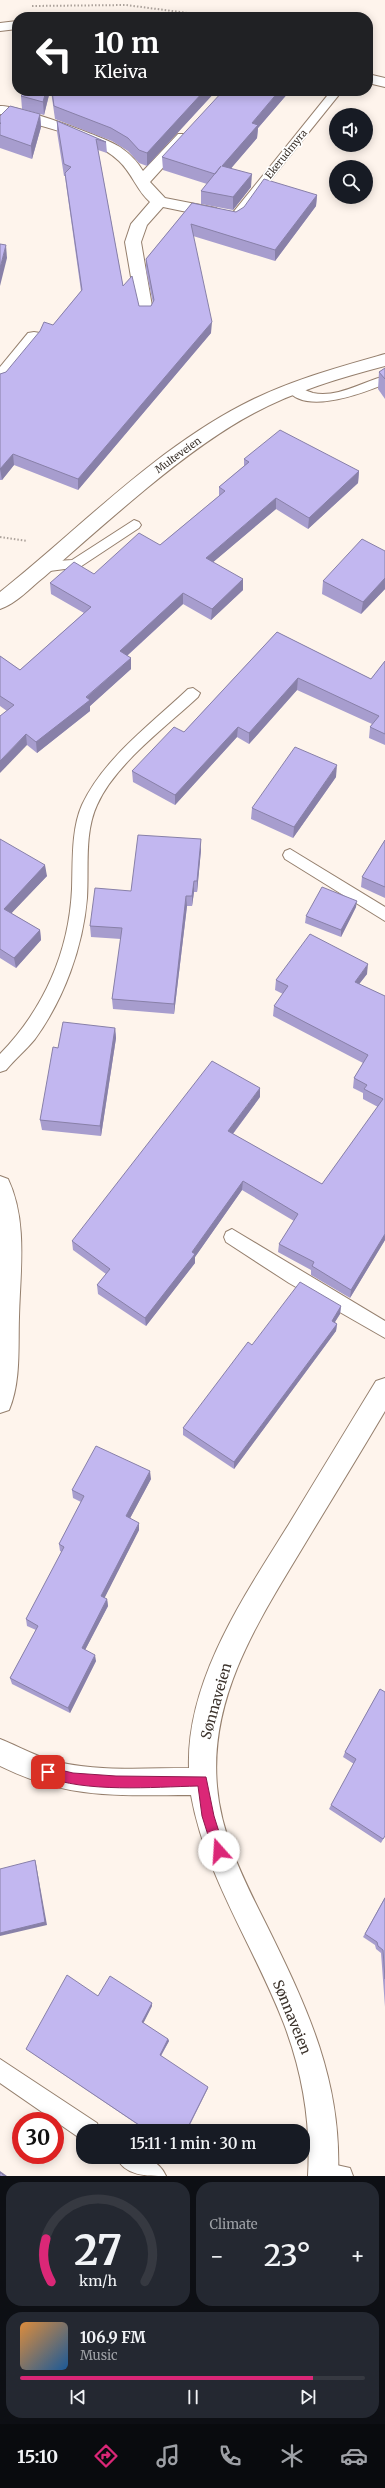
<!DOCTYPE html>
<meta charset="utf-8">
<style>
:root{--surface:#171b24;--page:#242831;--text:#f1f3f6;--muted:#9ea1a6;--line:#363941;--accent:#db2777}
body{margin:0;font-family:Merriweather,serif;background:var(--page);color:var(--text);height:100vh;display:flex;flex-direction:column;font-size:15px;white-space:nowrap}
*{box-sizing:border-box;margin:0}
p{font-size:13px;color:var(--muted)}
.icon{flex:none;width:22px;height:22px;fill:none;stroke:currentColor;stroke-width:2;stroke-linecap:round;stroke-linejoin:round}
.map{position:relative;height:2176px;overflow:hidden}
.side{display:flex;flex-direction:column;gap:6px;padding:6px;background:#0d0f14;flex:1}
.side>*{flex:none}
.banner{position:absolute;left:12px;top:12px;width:361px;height:84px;border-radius:16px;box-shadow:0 2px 10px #0003;background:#202124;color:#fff;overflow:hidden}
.buttons{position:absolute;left:329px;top:108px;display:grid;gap:8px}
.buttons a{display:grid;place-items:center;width:44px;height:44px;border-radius:50%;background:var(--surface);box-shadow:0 2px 10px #0003;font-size:20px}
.speed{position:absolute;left:12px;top:2112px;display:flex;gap:8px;font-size:20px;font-weight:700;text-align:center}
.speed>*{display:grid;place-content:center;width:52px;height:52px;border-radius:50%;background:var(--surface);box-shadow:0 2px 10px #0003;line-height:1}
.speed .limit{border:6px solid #d22;background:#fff;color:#111}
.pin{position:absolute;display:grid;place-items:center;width:34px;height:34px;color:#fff;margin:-17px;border-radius:8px;box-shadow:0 2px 6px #0006}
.me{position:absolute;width:44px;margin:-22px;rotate:341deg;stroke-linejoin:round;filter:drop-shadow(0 0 3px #0008)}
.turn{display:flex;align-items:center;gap:14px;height:84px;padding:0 16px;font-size:18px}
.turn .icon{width:52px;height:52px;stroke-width:2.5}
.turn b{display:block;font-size:28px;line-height:34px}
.big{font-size:30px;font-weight:600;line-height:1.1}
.side .tile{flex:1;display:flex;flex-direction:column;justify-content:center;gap:6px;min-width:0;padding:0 14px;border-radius:16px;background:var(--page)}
.side .dial{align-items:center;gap:0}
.dial svg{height:104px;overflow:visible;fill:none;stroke:var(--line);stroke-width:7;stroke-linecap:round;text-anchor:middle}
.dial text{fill:var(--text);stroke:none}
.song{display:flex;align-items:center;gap:12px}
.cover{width:48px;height:48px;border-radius:6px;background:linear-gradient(135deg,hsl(30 70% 55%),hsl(210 70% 35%))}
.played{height:4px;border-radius:2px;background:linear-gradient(90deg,var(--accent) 85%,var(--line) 85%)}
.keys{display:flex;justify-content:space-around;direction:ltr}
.heat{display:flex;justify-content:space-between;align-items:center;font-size:22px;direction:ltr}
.side .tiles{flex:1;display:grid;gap:6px;grid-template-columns:1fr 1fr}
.tile:last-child{grid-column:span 2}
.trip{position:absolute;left:76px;top:2124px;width:234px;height:40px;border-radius:16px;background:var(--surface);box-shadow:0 2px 10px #0003;font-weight:600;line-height:40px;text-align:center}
.menu{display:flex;height:64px;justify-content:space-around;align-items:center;background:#090b0e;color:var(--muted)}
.menu .icon{width:28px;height:28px}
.menu .current{color:var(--accent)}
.menu b{font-size:18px;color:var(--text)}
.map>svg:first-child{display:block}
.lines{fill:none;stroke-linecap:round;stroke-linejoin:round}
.service-casing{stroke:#957f6d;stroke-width:2}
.minor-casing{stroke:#957f6d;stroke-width:2}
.tertiary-casing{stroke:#957f6d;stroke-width:2}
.path{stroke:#ada39c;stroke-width:2;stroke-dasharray:1.5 2;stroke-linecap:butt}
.service{fill:#fff;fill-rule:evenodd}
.minor{fill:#fff;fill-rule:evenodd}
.tertiary{fill:#fff;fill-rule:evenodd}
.wall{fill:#a79dce}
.shaded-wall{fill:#8880a8}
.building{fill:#c2b7f0;stroke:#8880a8}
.route{fill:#db2777;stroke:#8e194d}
.labels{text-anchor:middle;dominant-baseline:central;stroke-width:3.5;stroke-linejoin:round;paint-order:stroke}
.far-street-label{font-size:10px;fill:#3c332c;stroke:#fff}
.near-street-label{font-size:14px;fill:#3c332c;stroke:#fff}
</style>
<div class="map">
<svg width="385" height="2176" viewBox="0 0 385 2176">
<rect width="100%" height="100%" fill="#fef4ec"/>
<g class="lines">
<g class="service-casing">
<g id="service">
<polygon points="331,91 342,91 239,219 231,219 231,215"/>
<path d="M385,376V384C363,393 304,416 287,389L293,385C300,387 306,391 313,393C338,398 362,382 385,376Z"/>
<polygon points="134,520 139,522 141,525 139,528 80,567 42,572 35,567 42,562 72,560"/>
<path d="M193,688L200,693L198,697C166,727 115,764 97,805C84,833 89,868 87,898C83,947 64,999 35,1039C26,1050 15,1059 6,1070L0,1072V1054C44,1009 69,952 72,889C73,862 71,830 82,805C104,758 151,724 188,689Z"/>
<polygon points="290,849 385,907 385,921 285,859 283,855 285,851"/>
<polygon points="232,1229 385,1321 385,1338 289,1283 226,1242 224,1237 226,1232"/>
<polygon points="0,2059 97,2123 100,2131 83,2131 81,2139 0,2083"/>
<path d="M116,2157C136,2157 157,2155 166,2176C146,2176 125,2176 116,2157Z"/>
<polygon points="323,2162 350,2168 353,2176 313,2176 312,2173 315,2165"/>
</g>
</g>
<g class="minor-casing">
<g id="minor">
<path d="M0,106C16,105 105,137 120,147C130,154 137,161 143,171L178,134H188L191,137L188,140L150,182L165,198L216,208L224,213L216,218L163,207L147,225L141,242L153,312L151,316H139L137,312L125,242L131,224L150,202C137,191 132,173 119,161C92,135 36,126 0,114Z"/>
<polygon points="34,332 40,333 42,337 40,341 6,382 0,384 0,367 28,333"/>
<path d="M385,354V366C340,378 295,391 254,413C216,433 181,460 147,488C112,517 78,547 44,577C31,587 16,604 0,609V592C79,529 152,452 242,405C287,381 336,368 385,354Z"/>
<path d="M0,1176L8,1179C28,1221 20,1272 19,1317C18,1347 21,1382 9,1410L0,1413Z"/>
<path d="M385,1378V1411C358,1457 330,1502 303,1547C259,1620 209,1696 217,1786C221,1836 245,1882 267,1926C308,2009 342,2082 338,2176H308C311,2124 303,2074 284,2024C254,1946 206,1878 191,1795C117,1795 69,1800 0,1766V1739C18,1746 35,1756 54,1761C98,1772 144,1768 189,1768C186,1680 245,1595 289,1524C318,1476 347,1428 376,1381Z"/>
</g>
</g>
<g class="tertiary-casing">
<g id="tertiary">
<polygon points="17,21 17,29 0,31 0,23"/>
<polygon points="368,74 385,78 385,87 368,83"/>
</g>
</g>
<g class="path">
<polyline points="32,6 126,5 219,17"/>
<polyline points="0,537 27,541"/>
</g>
<use href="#service" class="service"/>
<use href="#minor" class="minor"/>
<use href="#tertiary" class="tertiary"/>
</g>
<g class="wall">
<polygon points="26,91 50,91 44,115 22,109 21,96"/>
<polygon points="51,91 108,91 119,95 123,91 216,91 147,166 139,163 128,151 112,141 55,119"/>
<polygon points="289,92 258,128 257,138 231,168 251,187 233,210 201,204 201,191 207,184 163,170 162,157"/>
<polygon points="40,114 41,127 32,159 0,148 0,116"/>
<polygon points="57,121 106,142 107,153 98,150 123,286 139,306 151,306 153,303 146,270 146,259 192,203 236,212 317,195 316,206 275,261 193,236 211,333 78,490 14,465 2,480 0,480 0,374 6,372 53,325 81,291 66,184 65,176 64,176 57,132"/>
<polygon points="385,368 385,399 378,389 379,372"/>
<polygon points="244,459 359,471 358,483 308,529 276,509 213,562 243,590 211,620 183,604 127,656 131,658 131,669 90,706 90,711 37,753 27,745 7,711 0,706 0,656 20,670 84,613 51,594 50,583 94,574 160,545 219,496 219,487 244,466"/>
<polygon points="385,551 385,589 361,614 322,594 323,581"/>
<polygon points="277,632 371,679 385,661 385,745 369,738 370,727 372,724 297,690 249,744 237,737 175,805 133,782 132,771 184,732"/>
<polygon points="336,777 293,838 251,819 252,808"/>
<polygon points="0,839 47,876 11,913 40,930 41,940 16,968 0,958"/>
<polygon points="385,840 385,898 361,887 362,877"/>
<polygon points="201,850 197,892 194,892 192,906 187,906 174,1014 113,1009 112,999 121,939 91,937 90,926 131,891"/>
<polygon points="356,907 341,937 305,923 306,916"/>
<polygon points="367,974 359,984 385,996 385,1240 350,1298 311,1275 311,1270 278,1252 279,1244 294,1221 242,1190 195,1257 195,1263 146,1326 98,1294 97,1285 106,1274 73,1250 72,1241 260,1097 233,1134 322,1184 378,1107 363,1099 363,1093 353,1088 354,1078 363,1063 273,1016 274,1006 283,994 275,990 276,980"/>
<polygon points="115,1028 116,1038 101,1136 42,1130 40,1120 58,1048"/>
<polygon points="341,1306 340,1314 335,1322 337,1324 336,1331 234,1469 183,1435 183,1428 252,1345"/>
<polygon points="151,1479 130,1518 139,1530 104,1598 107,1599 108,1606 85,1650 96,1661 70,1713 12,1684 10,1678 36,1630 27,1626 26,1619 62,1552 60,1551 59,1544 81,1502 73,1498 72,1490"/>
<polygon points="380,1689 385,1836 381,1843 329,1809 331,1805 354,1764 343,1757 345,1752"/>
<polygon points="385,1897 385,2007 381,1953 376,1949 375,1945 363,1937"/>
<polygon points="98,1996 152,2006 143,2023 168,2039 169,2041 161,2056 208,2088 187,2131 147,2131 26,2049"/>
</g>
<g class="shaded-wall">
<polygon points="46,91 50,91 44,115 43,102"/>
<polygon points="204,91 216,91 147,166 147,153"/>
<polygon points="279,91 289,91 289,92 258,128 257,138 222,179 222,166 252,123"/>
<polygon points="40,114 41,127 32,159 31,146"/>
<polygon points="252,174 251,187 233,210 233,197"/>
<polygon points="317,195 316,206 275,261 275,250"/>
<polygon points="6,245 7,258 0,286 0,268"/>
<polygon points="212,322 211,333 78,490 78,479"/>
<polygon points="13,454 14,465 2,480 0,469"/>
<polygon points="359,471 358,483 308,529 309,518"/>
<polygon points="276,498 276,509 205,569 206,558"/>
<polygon points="385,578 385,589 361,614 363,602"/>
<polygon points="243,579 243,590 211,620 212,609"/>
<polygon points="183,593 183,604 120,662 120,651"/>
<polygon points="131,658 131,669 90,706 90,711 37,753 36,742"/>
<polygon points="298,678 297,690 249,744 249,733"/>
<polygon points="238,727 237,737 175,805 175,795"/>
<polygon points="26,734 27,745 0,773 0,761"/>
<polygon points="337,765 336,777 293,838 294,827"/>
<polygon points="201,839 201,850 197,892 197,881"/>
<polygon points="45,865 47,876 6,919 4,909"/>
<polygon points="194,881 194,892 192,906 192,896"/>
<polygon points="186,896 187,906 174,1014 174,1004"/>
<polygon points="357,901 356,907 341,937 341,930"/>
<polygon points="40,930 41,940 16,968 14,958"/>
<polygon points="368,964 367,974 353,992 355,982"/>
<polygon points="115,1028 116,1038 101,1136 100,1126"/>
<polygon points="260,1088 260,1097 228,1140 228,1131"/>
<polygon points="243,1181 242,1190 195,1257 195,1263 146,1326 145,1318"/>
<polygon points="385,1234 385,1240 350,1298 351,1290"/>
<polygon points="341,1306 340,1314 331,1328 332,1321"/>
<polygon points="337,1324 336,1331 234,1469 234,1462"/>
<polygon points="150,1471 151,1479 127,1524 126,1516"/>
<polygon points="139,1523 139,1530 102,1603 101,1596"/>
<polygon points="107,1599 108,1606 83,1654 82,1648"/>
<polygon points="95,1655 96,1661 70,1713 68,1708"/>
<polygon points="35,1860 36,1864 47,1925 0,1936 0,1933"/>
<polygon points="152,2003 152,2006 143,2024 142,2022"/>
<polygon points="168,2039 169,2041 160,2057 160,2055"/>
<polygon points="208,2087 208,2088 186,2131"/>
<polygon points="0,2171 7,2176 5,2176 0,2173"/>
</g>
<g class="building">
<polygon points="26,91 46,91 43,102 21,96"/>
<polygon points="52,91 108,91 119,95 123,91 204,91 147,153 139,150 128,138 111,128 54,106"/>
<polygon points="223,91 279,91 252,123 258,125 222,166 252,174 233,197 201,191 221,166 215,174 162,157"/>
<polygon points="10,106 40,114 31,146 0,135 0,124 1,123 0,123 0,116"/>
<polygon points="57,121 106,142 96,139 123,286 132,276 139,306 151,306 154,300 146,259 192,203 236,212 244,207 264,179 317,195 275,250 191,224 212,322 78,479 13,454 0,469 0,374 6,372 40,331 44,322 53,325 82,290 65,173 71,167 64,164"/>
<polygon points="0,244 6,245 0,268"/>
<polygon points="385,368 385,379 379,372"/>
<polygon points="280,430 359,471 309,518 276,498 206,558 243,579 212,609 183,593 120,651 131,658 86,697 90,700 36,742 26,734 0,761 0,716 14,705 0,696 0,656 20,670 91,607 50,583 74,562 94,574 139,533 160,545 225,491 219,487 249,462 244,459"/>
<polygon points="362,539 385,551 385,578 363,602 323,581"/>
<polygon points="277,632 371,679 385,661 385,734 370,727 379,716 298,678 249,733 238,727 175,795 132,771 174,727 184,732"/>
<polygon points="295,747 337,765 294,827 252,808"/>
<polygon points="138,835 201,839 197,881 194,881 192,896 186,896 174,1004 112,999 122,928 90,926 95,888 131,891"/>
<polygon points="0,839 45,865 4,909 40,930 14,958 0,949"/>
<polygon points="385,840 385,887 362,877"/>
<polygon points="322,887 357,901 341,930 306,916"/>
<polygon points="310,934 368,964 355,982 385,996 385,1234 351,1290 312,1266 314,1262 279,1244 298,1214 243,1181 192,1252 195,1254 145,1318 97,1285 110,1269 72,1241 212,1061 260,1088 228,1131 322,1184 383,1099 364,1089 367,1085 354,1078 368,1055 274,1006 288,986 276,980"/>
<polygon points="63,1022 115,1028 100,1126 40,1120 53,1047 58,1048"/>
<polygon points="300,1282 341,1306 332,1321 337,1324 234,1462 183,1428 248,1342 252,1345"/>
<polygon points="96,1446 150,1471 126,1516 139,1523 101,1596 107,1599 82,1648 95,1655 68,1708 10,1678 38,1626 26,1619 64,1547 59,1544 84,1496 72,1490"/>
<polygon points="380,1689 385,1692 385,1836 383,1839 331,1805 356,1759 345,1752"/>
<polygon points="35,1860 45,1922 0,1933 0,1869"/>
<polygon points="385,1898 385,1979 383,1950 378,1946 377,1942 365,1934"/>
<polygon points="67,1975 98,1996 110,1976 152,2003 142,2022 168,2039 160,2055 208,2087 186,2131 148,2131 26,2049"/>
<polygon points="0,2173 5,2176 0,2176"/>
</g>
<path class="route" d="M48,1767L73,1773L116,1776L206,1777L214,1816L225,1851L223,1855H215L213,1851L202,1816L198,1786C153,1787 85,1793 44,1776L42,1772Z"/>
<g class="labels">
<g class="far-street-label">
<text transform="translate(286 154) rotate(-51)">Ekerudmyra</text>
<text transform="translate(178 455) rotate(-36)">Multeveien</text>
</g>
<g class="near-street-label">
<text transform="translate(216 1701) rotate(-74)">Sønnaveien</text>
<text transform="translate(292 2017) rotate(68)">Sønnaveien</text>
</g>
</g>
</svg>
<div class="buttons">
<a><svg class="icon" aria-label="sound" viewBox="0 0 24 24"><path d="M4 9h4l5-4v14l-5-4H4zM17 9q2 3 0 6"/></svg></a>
<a><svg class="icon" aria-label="search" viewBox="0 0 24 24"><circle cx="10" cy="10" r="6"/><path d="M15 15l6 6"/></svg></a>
</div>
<div class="speed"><div class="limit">30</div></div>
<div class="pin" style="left:48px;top:1772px;background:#d93025"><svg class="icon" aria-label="arrive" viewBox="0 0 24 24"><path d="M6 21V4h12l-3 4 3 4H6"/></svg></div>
<svg class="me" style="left:219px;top:1851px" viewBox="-20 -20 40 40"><circle r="19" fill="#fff"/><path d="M0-13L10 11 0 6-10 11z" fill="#db2777"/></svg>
<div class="trip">15:11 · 1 min · 30 m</div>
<div class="banner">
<div class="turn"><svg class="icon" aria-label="left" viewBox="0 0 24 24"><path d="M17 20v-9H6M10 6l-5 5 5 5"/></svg><div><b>10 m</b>Kleiva</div></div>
</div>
</div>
<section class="side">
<div class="tiles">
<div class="tile dial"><svg viewBox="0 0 100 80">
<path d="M14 69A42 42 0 1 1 86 69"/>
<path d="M14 69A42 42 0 0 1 10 36" stroke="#db2777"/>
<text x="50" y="56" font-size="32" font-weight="700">27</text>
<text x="50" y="72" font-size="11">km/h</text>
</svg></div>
<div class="tile"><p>Climate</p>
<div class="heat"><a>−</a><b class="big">23°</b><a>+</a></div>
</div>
<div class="tile">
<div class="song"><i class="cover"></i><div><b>106.9 FM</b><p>Music</p></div></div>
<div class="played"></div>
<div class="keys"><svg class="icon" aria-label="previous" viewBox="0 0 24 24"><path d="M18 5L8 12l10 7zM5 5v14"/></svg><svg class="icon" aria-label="pause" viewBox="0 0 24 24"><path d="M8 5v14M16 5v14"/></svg><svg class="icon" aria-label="next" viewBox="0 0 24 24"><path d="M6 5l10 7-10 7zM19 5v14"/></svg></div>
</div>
</div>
</section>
<nav class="menu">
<b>15:10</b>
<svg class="icon current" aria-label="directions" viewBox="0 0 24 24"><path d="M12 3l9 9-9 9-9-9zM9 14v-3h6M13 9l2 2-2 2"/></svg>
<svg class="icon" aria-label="music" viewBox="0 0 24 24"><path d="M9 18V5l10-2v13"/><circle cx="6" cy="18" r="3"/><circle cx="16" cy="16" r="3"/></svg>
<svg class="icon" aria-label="phone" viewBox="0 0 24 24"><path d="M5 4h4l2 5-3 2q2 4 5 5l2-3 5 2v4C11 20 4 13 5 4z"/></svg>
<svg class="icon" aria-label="climate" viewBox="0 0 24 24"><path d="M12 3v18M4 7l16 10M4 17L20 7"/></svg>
<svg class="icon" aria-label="car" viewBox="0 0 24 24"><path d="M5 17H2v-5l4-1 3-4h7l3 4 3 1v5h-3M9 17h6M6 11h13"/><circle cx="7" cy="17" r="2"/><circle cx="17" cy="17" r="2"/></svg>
</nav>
